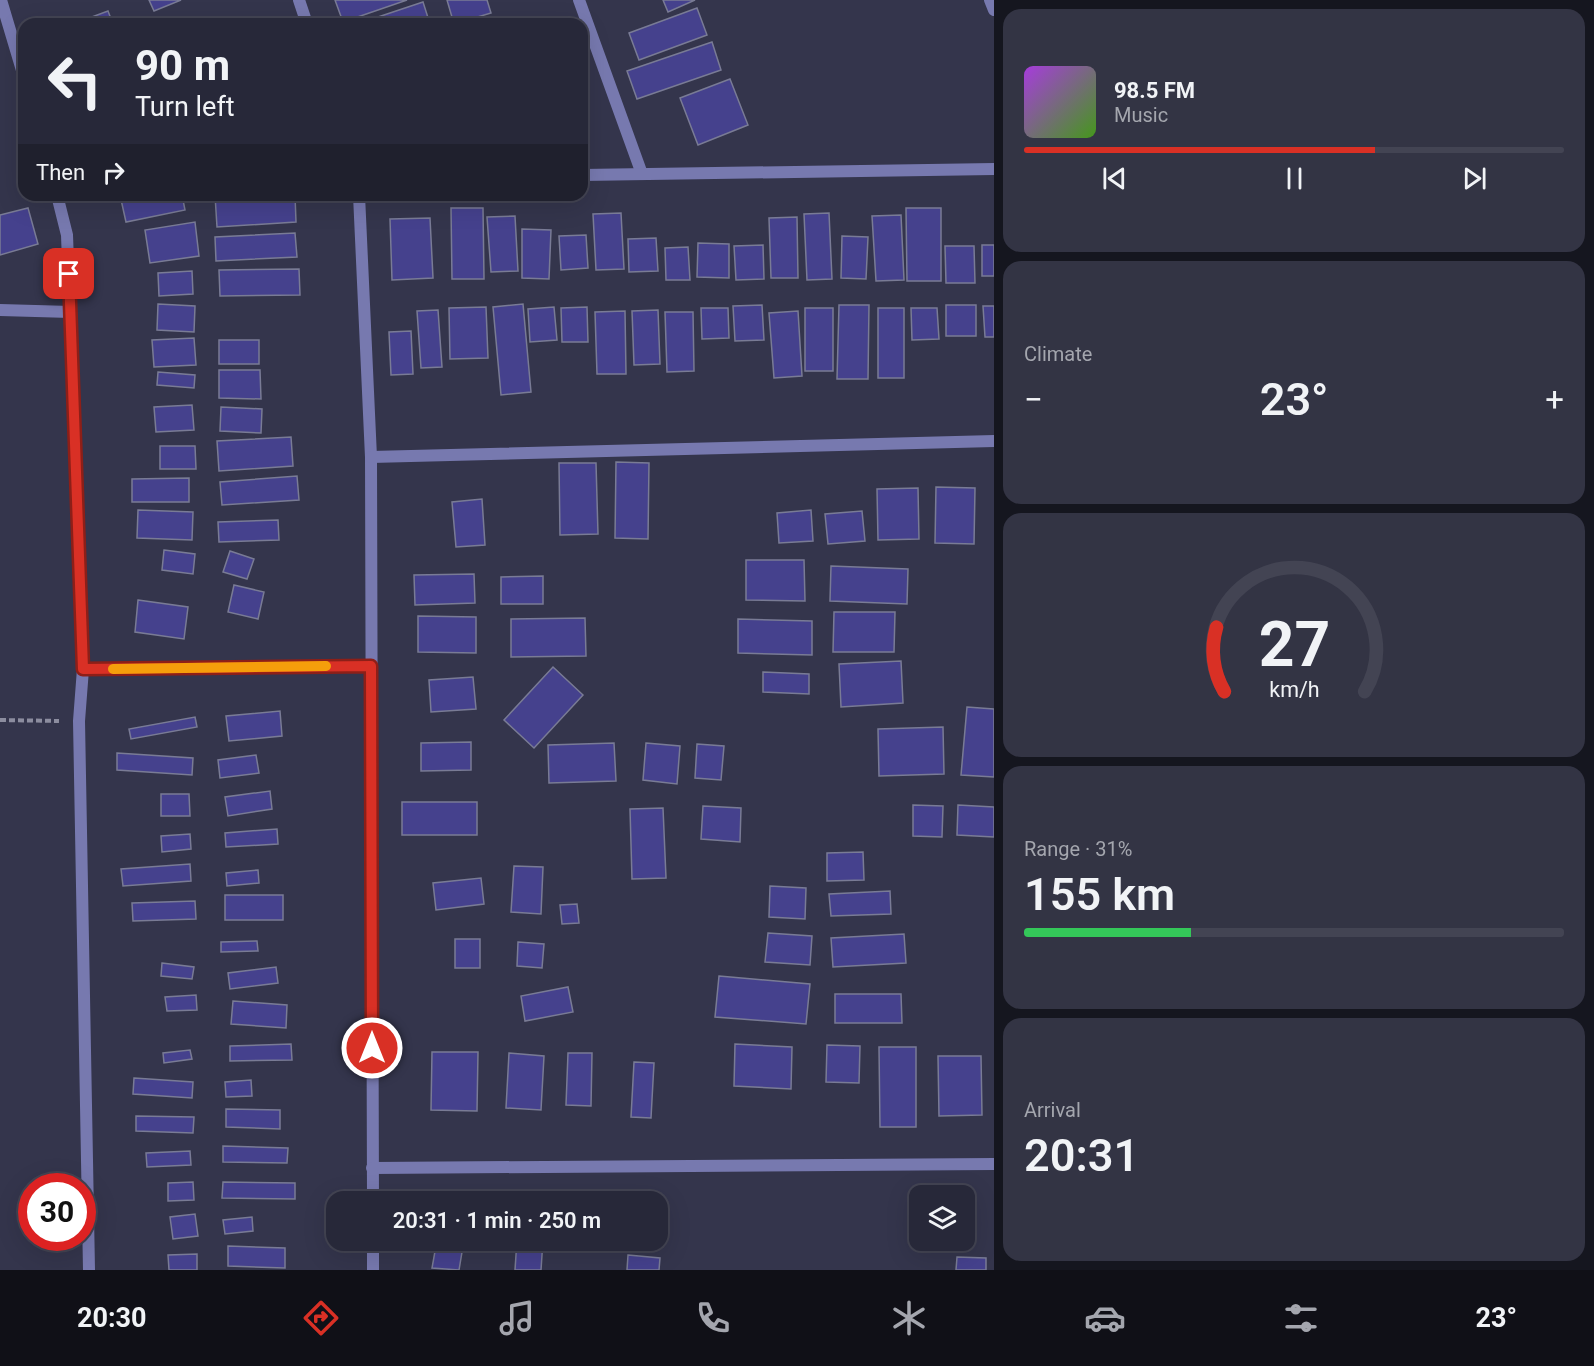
<!DOCTYPE html>
<meta charset="utf-8">
<style>
:root{--surface:#272839;--page:#333444;--text:#f1f3f6;--muted:#a4a6ae;--line:#434453;--accent:#d93025}
body{margin:0;font-family:Roboto,sans-serif;background:var(--page);color:var(--text);height:100vh;display:flex;flex-direction:column;font-size:22px;white-space:nowrap}
*{box-sizing:border-box;margin:0}
p{font-size:20px;color:var(--muted)}
.icon{flex:none;width:33px;height:33px;fill:none;stroke:currentColor;stroke-width:2;stroke-linecap:round;stroke-linejoin:round}
.map{position:relative;flex:1;overflow:hidden}
.panel{display:flex;flex-direction:column;gap:9px;padding:9px;background:#15161f;width:600px}
.panel>*{flex:none}
.banner{position:absolute;left:18px;top:18px;width:570px;height:183px;border-radius:18px;box-shadow:0 6px 24px #0002,0 0 0 2px var(--line);background:#272839;color:var(--text);overflow:hidden}
.fabs{position:absolute;left:909px;top:1185px;display:grid;gap:12px}
.fabs a{display:grid;place-items:center;width:66px;height:66px;border-radius:12px;background:var(--surface);box-shadow:0 6px 24px #0002,0 0 0 2px var(--line);font-size:30px}
.speed{position:absolute;left:18px;top:1173px;display:flex;gap:12px;font-size:30px;font-weight:700;text-align:center}
.speed>*{display:grid;place-content:center;width:78px;height:78px;border-radius:50%;background:var(--surface);box-shadow:0 6px 24px #0002,0 0 0 2px var(--line);line-height:1}
.speed .limit{border:9px solid #d22;background:#fff;color:#111}
.pin{position:absolute;display:grid;place-items:center;width:51px;height:51px;color:#fff;margin:-26px;border-radius:12px;box-shadow:0 3px 9px #0006}
.me{position:absolute;width:66px;margin:-33px;rotate:0deg;stroke-linejoin:round;filter:drop-shadow(0 0 4px #0008)}
.turn{display:flex;align-items:center;gap:21px;height:126px;padding:0 18px;font-size:27px}
.turn .icon{width:78px;height:78px;stroke-width:2.5}
.turn b{display:block;font-size:42px;line-height:51px}
.then{display:flex;align-items:center;height:57px;padding:0 18px;background:#0003;gap:12px;font-size:22px}
.big{font-size:45px;font-weight:600;line-height:1.1}
.panel .tile{flex:1;display:flex;flex-direction:column;justify-content:center;gap:9px;min-width:0;padding:0 21px;border-radius:18px;background:var(--page)}
.panel .dial{align-items:center;gap:0}
.dial svg{height:156px;overflow:visible;fill:none;stroke:var(--line);stroke-width:7;stroke-linecap:round;text-anchor:middle}
.dial text{fill:var(--text);stroke:none}
.song{display:flex;align-items:center;gap:18px}
.cover{width:72px;height:72px;border-radius:9px;background:linear-gradient(135deg,hsl(280 70% 55%),hsl(100 70% 35%))}
.played{height:6px;border-radius:3px;background:linear-gradient(90deg,var(--accent) 65%,var(--line) 65%)}
.keys{display:flex;justify-content:space-around;direction:ltr}
.heat{display:flex;justify-content:space-between;align-items:center;font-size:33px;direction:ltr}
.charge{height:9px;border-radius:4px;background:linear-gradient(90deg,#34c759 31%,var(--line) 0)}
.trip{position:absolute;left:326px;top:1191px;width:342px;height:60px;border-radius:18px;background:var(--surface);box-shadow:0 6px 24px #0002,0 0 0 2px var(--line);font-weight:600;line-height:60px;text-align:center}
.menu{display:flex;height:96px;justify-content:space-around;align-items:center;background:#101017;color:var(--muted)}
.menu .icon{width:42px;height:42px}
.menu .current{color:var(--accent)}
.menu b{font-size:27px;color:var(--text)}
main{display:flex;flex:1;min-height:0}
.map>svg:first-child{display:block}
.building{fill:#45418d;stroke:#797b95;stroke-width:1.5}
.lines{fill:none;stroke-linecap:round;stroke-linejoin:round}
.path{stroke:#8c8d9f;stroke-width:4;stroke-dasharray:6 3;stroke-linecap:butt}
.street{stroke:#7779af;stroke-width:12}
.route-casing{stroke:#8d1f18;stroke-width:15}
.route{stroke:#d93025;stroke-width:10}
.slow{stroke:#f59e0b;stroke-width:10}
</style>
<main>
<div class="map">
<svg width="994" height="1270" viewBox="0 0 994 1270">
<rect width="100%" height="100%" fill="#34354c"/>
<g class="building">
<polygon points="149,0 181,0 154,11"/>
<polygon points="335,0 407,0 343,22"/>
<polygon points="447,0 487,0 491,13 454,24"/>
<polygon points="663,0 695,0 668,12"/>
<polygon points="423,2 430,24 357,24"/>
<polygon points="697,8 707,35 639,60 629,33"/>
<polygon points="108,11 113,24 73,24"/>
<polygon points="712,42 721,70 637,99 627,71"/>
<polygon points="730,79 748,125 698,145 680,98"/>
<polygon points="120,195 182,195 185,210 126,222"/>
<polygon points="215,195 295,195 296,222 217,227"/>
<polygon points="28,208 38,244 0,255 0,215"/>
<polygon points="451,208 483,208 484,279 452,279"/>
<polygon points="906,208 941,208 941,281 907,281"/>
<polygon points="621,213 624,269 596,270 593,214"/>
<polygon points="829,213 832,279 807,280 804,214"/>
<polygon points="901,215 904,280 876,281 872,216"/>
<polygon points="515,216 518,271 491,272 487,217"/>
<polygon points="797,217 798,278 771,278 769,218"/>
<polygon points="430,218 433,278 392,280 390,219"/>
<polygon points="195,222 199,256 150,263 145,230"/>
<polygon points="522,229 551,230 549,279 522,278"/>
<polygon points="295,233 297,257 216,261 215,237"/>
<polygon points="586,235 588,268 561,270 559,236"/>
<polygon points="842,236 868,237 866,279 841,278"/>
<polygon points="656,238 658,271 629,272 628,239"/>
<polygon points="698,243 729,244 729,278 697,277"/>
<polygon points="763,245 764,279 736,280 734,246"/>
<rect x="982" y="245" width="12" height="31"/>
<polygon points="945,246 974,246 975,283 946,283"/>
<polygon points="688,247 690,280 666,280 665,248"/>
<polygon points="299,269 300,295 220,296 219,270"/>
<polygon points="192,271 193,294 159,296 158,273"/>
<polygon points="158,304 195,306 194,332 157,330"/>
<polygon points="523,304 531,392 501,395 493,307"/>
<polygon points="762,305 764,340 735,341 733,306"/>
<polygon points="839,305 869,305 868,379 837,379"/>
<rect x="946" y="305" width="30" height="31"/>
<polygon points="983,306 994,306 994,337 985,337"/>
<polygon points="486,307 488,358 450,359 449,308"/>
<polygon points="554,307 557,340 530,342 528,309"/>
<polygon points="587,307 588,342 562,342 561,308"/>
<polygon points="701,308 728,308 729,338 702,339"/>
<rect x="805" y="308" width="28" height="63"/>
<rect x="878" y="308" width="26" height="70"/>
<polygon points="911,308 937,308 939,339 912,340"/>
<polygon points="438,310 442,367 421,368 417,311"/>
<polygon points="658,310 660,364 634,365 632,311"/>
<polygon points="625,311 626,374 597,374 595,312"/>
<polygon points="798,311 802,376 774,378 769,313"/>
<polygon points="665,312 693,312 694,371 667,372"/>
<polygon points="411,331 413,374 391,375 389,332"/>
<polygon points="194,338 196,365 154,367 152,340"/>
<rect x="219" y="340" width="40" height="24"/>
<polygon points="219,370 260,370 261,399 219,398"/>
<polygon points="158,372 195,375 194,388 157,385"/>
<polygon points="192,405 194,430 156,432 154,407"/>
<polygon points="221,407 262,409 261,433 220,431"/>
<polygon points="291,437 293,466 219,471 217,441"/>
<polygon points="160,446 195,446 196,469 160,469"/>
<polygon points="616,462 649,463 648,539 615,538"/>
<polygon points="559,463 596,463 598,534 560,535"/>
<polygon points="297,476 299,500 222,505 220,482"/>
<polygon points="189,478 189,502 132,502 132,479"/>
<polygon points="936,487 975,488 974,544 935,543"/>
<polygon points="918,488 919,539 878,540 877,489"/>
<polygon points="482,499 485,545 456,547 452,502"/>
<polygon points="138,510 193,512 192,540 137,538"/>
<polygon points="811,510 813,541 779,543 777,513"/>
<polygon points="862,511 865,541 828,544 825,514"/>
<polygon points="278,520 279,540 219,542 218,522"/>
<polygon points="164,550 195,554 193,574 162,570"/>
<polygon points="230,551 254,559 247,579 223,572"/>
<polygon points="746,560 804,560 805,601 746,600"/>
<polygon points="831,566 908,569 907,604 830,601"/>
<polygon points="474,574 475,603 415,605 414,575"/>
<polygon points="543,576 543,604 501,604 501,577"/>
<polygon points="234,585 264,592 258,619 228,612"/>
<polygon points="138,600 188,607 184,639 135,632"/>
<polygon points="834,612 895,612 894,652 833,652"/>
<polygon points="418,616 476,617 476,653 418,652"/>
<polygon points="585,618 586,656 511,657 511,619"/>
<polygon points="738,619 812,621 812,655 738,653"/>
<polygon points="901,661 903,703 841,707 839,664"/>
<polygon points="553,667 583,695 534,748 504,720"/>
<polygon points="763,672 809,674 809,694 763,692"/>
<polygon points="473,677 476,709 431,712 429,680"/>
<polygon points="967,707 994,709 994,777 961,775"/>
<polygon points="280,711 282,736 229,741 226,716"/>
<polygon points="195,717 197,727 131,739 129,729"/>
<polygon points="943,727 944,774 879,776 878,729"/>
<polygon points="471,742 471,770 421,771 421,743"/>
<polygon points="614,743 616,781 549,783 548,745"/>
<polygon points="646,743 680,746 677,784 643,780"/>
<polygon points="697,744 724,746 721,780 695,778"/>
<polygon points="117,753 193,758 192,775 117,770"/>
<polygon points="256,755 259,773 220,778 218,760"/>
<polygon points="270,791 272,809 228,816 225,797"/>
<polygon points="161,794 189,794 190,816 161,816"/>
<rect x="402" y="802" width="75" height="33"/>
<polygon points="913,805 943,806 942,837 913,836"/>
<polygon points="958,805 994,807 994,837 957,835"/>
<polygon points="703,806 741,808 740,842 701,839"/>
<polygon points="663,808 666,878 632,879 630,809"/>
<polygon points="277,829 278,844 226,847 225,833"/>
<polygon points="190,834 191,849 162,852 161,836"/>
<polygon points="863,852 864,880 827,881 827,853"/>
<polygon points="190,864 191,881 123,886 121,869"/>
<polygon points="514,866 543,867 541,914 511,912"/>
<polygon points="258,870 259,883 227,886 226,873"/>
<polygon points="481,878 484,904 436,910 433,883"/>
<polygon points="770,886 806,888 805,919 769,917"/>
<polygon points="890,891 891,914 831,916 829,894"/>
<rect x="225" y="895" width="58" height="25"/>
<polygon points="195,901 196,919 133,921 132,903"/>
<polygon points="577,904 579,923 562,924 560,905"/>
<polygon points="768,933 812,936 810,965 765,962"/>
<polygon points="904,934 906,963 833,967 831,938"/>
<rect x="455" y="939" width="25" height="29"/>
<polygon points="257,941 258,951 221,952 221,942"/>
<polygon points="518,942 544,944 542,968 517,966"/>
<polygon points="162,963 194,967 192,979 161,976"/>
<polygon points="276,967 278,983 230,989 228,973"/>
<polygon points="719,976 810,984 806,1024 715,1017"/>
<polygon points="568,987 573,1012 525,1021 521,996"/>
<polygon points="835,994 901,994 902,1023 835,1023"/>
<polygon points="196,995 197,1010 167,1011 165,997"/>
<polygon points="233,1001 287,1005 286,1028 231,1024"/>
<polygon points="291,1044 292,1060 230,1061 230,1046"/>
<polygon points="735,1044 792,1047 791,1089 734,1086"/>
<polygon points="827,1045 860,1046 859,1083 826,1082"/>
<polygon points="879,1047 916,1047 916,1127 880,1127"/>
<polygon points="190,1050 192,1059 164,1063 163,1053"/>
<polygon points="432,1052 478,1052 477,1111 431,1110"/>
<polygon points="509,1053 544,1056 541,1110 506,1108"/>
<polygon points="568,1053 592,1053 591,1106 566,1105"/>
<polygon points="938,1056 981,1056 982,1115 939,1116"/>
<polygon points="634,1062 654,1063 651,1118 631,1117"/>
<polygon points="134,1078 193,1082 192,1098 133,1094"/>
<polygon points="251,1080 252,1096 226,1097 225,1082"/>
<polygon points="226,1109 280,1110 280,1129 226,1127"/>
<polygon points="136,1116 194,1117 193,1133 136,1131"/>
<polygon points="223,1146 288,1148 287,1163 223,1162"/>
<polygon points="190,1151 191,1165 147,1167 146,1153"/>
<polygon points="193,1182 194,1200 168,1201 168,1183"/>
<polygon points="223,1182 295,1183 295,1199 222,1198"/>
<polygon points="195,1214 198,1236 173,1239 170,1217"/>
<polygon points="252,1217 253,1231 225,1234 223,1220"/>
<polygon points="437,1240 464,1240 459,1270 432,1268"/>
<polygon points="517,1240 543,1240 541,1270 515,1270"/>
<polygon points="228,1246 285,1248 285,1268 228,1266"/>
<polygon points="197,1254 197,1270 169,1270 168,1255"/>
<polygon points="628,1255 660,1258 659,1270 627,1270"/>
<polygon points="957,1257 986,1258 986,1270 956,1270"/>
</g>
<g class="lines">
<polyline class="path" points="0,720 59,721"/>
<g class="street">
<polyline points="1,0 24,77"/>
<polyline points="299,0 307,24"/>
<polyline points="579,0 642,174"/>
<polyline points="990,0 994,10"/>
<polyline points="582,175 994,169"/>
<polyline points="57,195 67,235 83,669 79,721 89,1270"/>
<polyline points="359,195 371,457 373,1202"/>
<polyline points="0,310 71,312"/>
<polyline points="371,457 994,441"/>
<polyline points="83,669 371,666"/>
<polyline points="372,1168 994,1164"/>
<polyline points="373,1240 373,1270"/>
</g>
</g>
<g class="lines">
<g class="route-casing">
<polyline id="route" points="69,274 83,669 371,666 372,1048"/>
</g>
<use href="#route" class="route"/>
<polyline class="slow" points="113,669 326,666"/>
</g>
</svg>
<div class="fabs">
<a><svg class="icon" aria-label="layers" viewBox="0 0 24 24"><path d="M12 4l9 5-9 5-9-5zM3 14l9 5 9-5"/></svg></a>
</div>
<div class="speed"><div class="limit">30</div></div>
<div class="pin" style="left:69px;top:274px;background:#d93025"><svg class="icon" aria-label="arrive" viewBox="0 0 24 24"><path d="M6 21V4h12l-3 4 3 4H6"/></svg></div>
<svg class="me" style="left:372px;top:1048px" viewBox="-20 -20 40 40"><circle r="17" fill="#d93025" stroke="#fff" stroke-width="3"/><path d="M0-11L8 9 0 5-8 9z" fill="#fff"/></svg>
<div class="trip">20:31 · 1 min · 250 m</div>
<div class="banner">
<div class="turn"><svg class="icon" aria-label="left" viewBox="0 0 24 24"><path d="M17 20v-9H6M10 6l-5 5 5 5"/></svg><div><b>90 m</b>Turn left</div></div>
<div class="then">Then<svg class="icon" aria-label="right" viewBox="0 0 24 24"><path d="M7 20v-9h11M14 6l5 5-5 5"/></svg></div>
</div>
</div>
<section class="panel">
<div class="tile">
<div class="song"><i class="cover"></i><div><b>98.5 FM</b><p>Music</p></div></div>
<div class="played"></div>
<div class="keys"><svg class="icon" aria-label="previous" viewBox="0 0 24 24"><path d="M18 5L8 12l10 7zM5 5v14"/></svg><svg class="icon" aria-label="pause" viewBox="0 0 24 24"><path d="M8 5v14M16 5v14"/></svg><svg class="icon" aria-label="next" viewBox="0 0 24 24"><path d="M6 5l10 7-10 7zM19 5v14"/></svg></div>
</div>
<div class="tile"><p>Climate</p>
<div class="heat"><a>−</a><b class="big">23°</b><a>+</a></div>
</div>
<div class="tile dial"><svg viewBox="0 0 100 80">
<path d="M14 69A42 42 0 1 1 86 69"/>
<path d="M14 69A42 42 0 0 1 10 36" stroke="#d93025"/>
<text x="50" y="56" font-size="32" font-weight="700">27</text>
<text x="50" y="72" font-size="11">km/h</text>
</svg></div>
<div class="tile"><p>Range · 31%</p><b class="big">155 km</b><div class="charge"></div></div>
<div class="tile"><p>Arrival</p><b class="big">20:31</b></div>
</section>
</main>
<nav class="menu">
<b>20:30</b>
<svg class="icon current" aria-label="directions" viewBox="0 0 24 24"><path d="M12 3l9 9-9 9-9-9zM9 14v-3h6M13 9l2 2-2 2"/></svg>
<svg class="icon" aria-label="music" viewBox="0 0 24 24"><path d="M9 18V5l10-2v13"/><circle cx="6" cy="18" r="3"/><circle cx="16" cy="16" r="3"/></svg>
<svg class="icon" aria-label="phone" viewBox="0 0 24 24"><path d="M5 4h4l2 5-3 2q2 4 5 5l2-3 5 2v4C11 20 4 13 5 4z"/></svg>
<svg class="icon" aria-label="climate" viewBox="0 0 24 24"><path d="M12 3v18M4 7l16 10M4 17L20 7"/></svg>
<svg class="icon" aria-label="car" viewBox="0 0 24 24"><path d="M5 17H2v-5l4-1 3-4h7l3 4 3 1v5h-3M9 17h6M6 11h13"/><circle cx="7" cy="17" r="2"/><circle cx="17" cy="17" r="2"/></svg>
<svg class="icon" aria-label="filters" viewBox="0 0 24 24"><path d="M4 7h16M4 17h16"/><circle cx="9" cy="7" r="2"/><circle cx="15" cy="17" r="2"/></svg>
<b>23°</b>
</nav>
